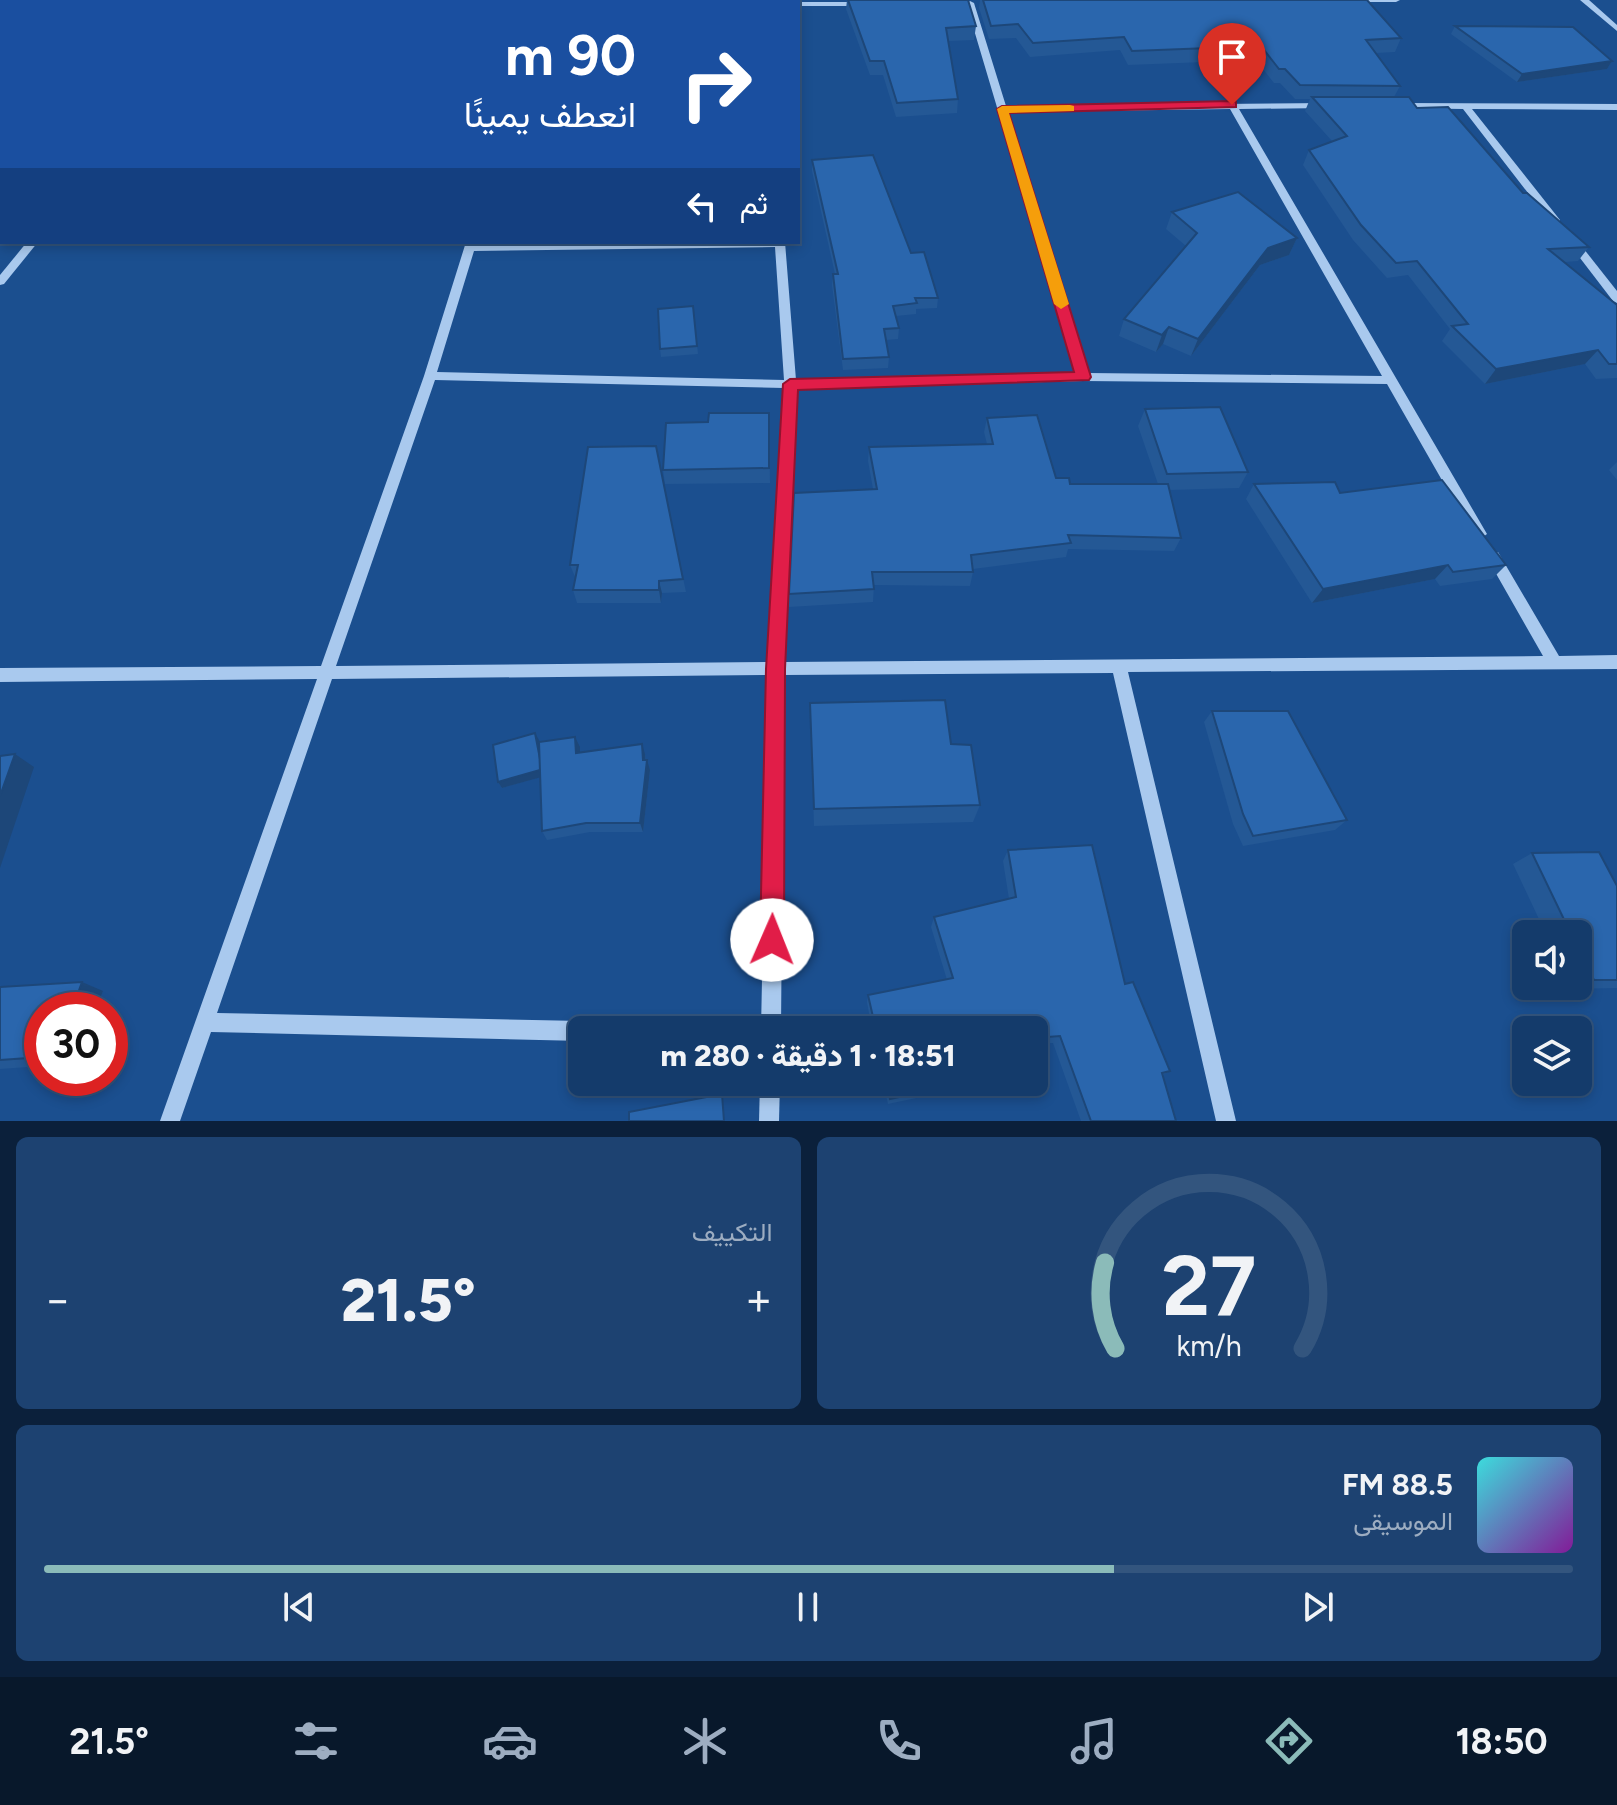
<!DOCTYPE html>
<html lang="ar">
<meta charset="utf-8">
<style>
:root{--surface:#143b6b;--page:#1d4271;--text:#f1f3f6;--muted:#9dadc1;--line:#33557e;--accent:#8bbbb9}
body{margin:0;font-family:Figtree,Vazirmatn,sans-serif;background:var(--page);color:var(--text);direction:rtl;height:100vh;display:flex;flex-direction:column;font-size:30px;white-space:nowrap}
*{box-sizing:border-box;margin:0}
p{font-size:26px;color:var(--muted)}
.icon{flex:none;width:44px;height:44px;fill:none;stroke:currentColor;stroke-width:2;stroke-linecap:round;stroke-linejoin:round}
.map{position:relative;height:1121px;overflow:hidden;direction:ltr}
.side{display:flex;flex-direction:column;gap:16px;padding:16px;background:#0b203b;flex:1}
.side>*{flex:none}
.hud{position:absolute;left:0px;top:0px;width:800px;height:244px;box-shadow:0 4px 12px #0003,0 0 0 2px var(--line);direction:rtl;background:#1a4fa0;color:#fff;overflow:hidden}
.buttons{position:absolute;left:1512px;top:920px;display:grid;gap:16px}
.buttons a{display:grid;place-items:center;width:80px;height:80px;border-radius:12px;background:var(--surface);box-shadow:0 4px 12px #0003,0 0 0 2px var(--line);font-size:40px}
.speed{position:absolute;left:24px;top:992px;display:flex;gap:16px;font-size:40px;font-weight:700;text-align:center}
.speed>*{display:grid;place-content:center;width:104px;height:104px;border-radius:50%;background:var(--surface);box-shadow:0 4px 12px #0003,0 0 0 2px var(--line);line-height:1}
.speed .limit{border:12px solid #d22;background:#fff;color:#111}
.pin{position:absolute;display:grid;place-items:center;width:68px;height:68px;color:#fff;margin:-82px -34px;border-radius:50% 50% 50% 0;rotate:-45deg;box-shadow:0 0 8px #0007}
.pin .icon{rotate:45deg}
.me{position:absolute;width:88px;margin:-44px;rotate:1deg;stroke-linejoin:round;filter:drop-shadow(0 0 6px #0008)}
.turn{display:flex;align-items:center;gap:28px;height:168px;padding:0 32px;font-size:36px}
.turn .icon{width:104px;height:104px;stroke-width:2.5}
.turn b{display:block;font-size:56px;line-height:68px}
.then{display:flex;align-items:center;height:76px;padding:0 32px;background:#0003;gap:16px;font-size:30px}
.big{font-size:60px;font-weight:800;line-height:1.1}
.side .widget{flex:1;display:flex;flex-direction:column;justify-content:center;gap:12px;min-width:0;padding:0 28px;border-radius:12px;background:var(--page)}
.side .dial{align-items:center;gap:0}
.dial svg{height:208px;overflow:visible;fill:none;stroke:var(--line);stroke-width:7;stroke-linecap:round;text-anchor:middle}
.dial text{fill:var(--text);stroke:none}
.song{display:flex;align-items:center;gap:24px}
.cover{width:96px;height:96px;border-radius:12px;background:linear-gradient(135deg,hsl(180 70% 55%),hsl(290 70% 35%))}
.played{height:8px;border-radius:4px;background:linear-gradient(90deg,var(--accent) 70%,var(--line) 70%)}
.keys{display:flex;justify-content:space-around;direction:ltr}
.heat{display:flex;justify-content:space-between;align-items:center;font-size:44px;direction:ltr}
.side .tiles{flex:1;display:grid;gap:16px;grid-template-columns:1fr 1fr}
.widget:last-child{grid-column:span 2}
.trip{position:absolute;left:568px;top:1016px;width:480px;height:80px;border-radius:12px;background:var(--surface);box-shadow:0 4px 12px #0003,0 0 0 2px var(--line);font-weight:800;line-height:80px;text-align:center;direction:rtl}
.tabs{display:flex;height:128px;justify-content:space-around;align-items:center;background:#08182b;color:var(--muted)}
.tabs .icon{width:56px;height:56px}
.tabs .active{color:var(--accent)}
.tabs b{font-size:36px;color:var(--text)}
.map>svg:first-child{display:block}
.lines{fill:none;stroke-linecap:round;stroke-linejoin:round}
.minor{fill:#a9c9ee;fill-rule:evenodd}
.wall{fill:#245895}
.shaded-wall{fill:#1d4779}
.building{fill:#2a66ad;stroke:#1d4779;stroke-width:2}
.route{fill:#e11d48;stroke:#92132f;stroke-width:2}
.slow{fill:#f59e0b}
</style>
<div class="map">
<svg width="1617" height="1121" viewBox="0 0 1617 1121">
<rect width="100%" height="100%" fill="#1b4f8f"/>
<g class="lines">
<g class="minor">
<polygon points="339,0 347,0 338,2"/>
<rect x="567" y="0" width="8" height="2"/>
<polygon points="1345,0 1400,0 1396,2 1349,2"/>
<polygon points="1580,0 1589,0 1617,25 1617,31"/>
<path d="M970,1L974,3L1006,106L1329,103L1330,105L1326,108L1239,109L1487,534L1480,539L1475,538L1387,384L1083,381L796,388L784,662L1543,656L1486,556L1488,552H1498L1559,656L1617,655V669L1128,672L1236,1121H1216L1113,673L784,675L781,1030H761L768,675L332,679L217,1013L582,1021L589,1024L591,1030H582V1041L211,1032L180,1121H160L317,679L0,682V668L321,666L424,376L466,242H476L475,245L785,242L796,380L1076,373L966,3ZM1230,109L1382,376L1088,373L1007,112ZM775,247L784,380L437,372L474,251ZM435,380L784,388L769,662L336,666Z"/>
<polygon points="797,2 864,2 868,4 864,6 798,6"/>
<rect x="0" y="8" width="2" height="4"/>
<polygon points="1399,103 1617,104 1617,110 1472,109 1560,220 1560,224 1552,224 1463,109 1396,108 1396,104"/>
<polygon points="1572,238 1576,239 1617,291 1617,303 1613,301 1567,241"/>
<polygon points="27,242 38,242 4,284 0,285 0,275"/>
<polygon points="760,1082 780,1082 779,1121 759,1121"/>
</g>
</g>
<g class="wall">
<polygon points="355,0 487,0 462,2"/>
<polygon points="847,0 968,0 976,26 974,40 949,41 958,99 957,113 896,117 883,75 870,75 846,9"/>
<polygon points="980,0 1367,0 1401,38 1395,52 1376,53 1400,86 1394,97 1417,108 1589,247 1578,261 1565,262 1617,305 1617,378 1596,379 1585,364 1485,384 1442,341 1450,329 1408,275 1387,278 1353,240 1303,165 1309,150 1332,141 1305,111 1310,99 1295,99 1280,83 1274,83 1256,60 1128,65 1120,50 1030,57 1016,38 989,39 979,8"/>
<polygon points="1455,26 1612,61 1607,69 1517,82 1451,34"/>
<polygon points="812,160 911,253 938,298 937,308 916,309 916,314 896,316 899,328 898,339 886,340 889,357 888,368 843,370 832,285 833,274 835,274 812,171"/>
<polygon points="1172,212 1297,238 1289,255 1260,265 1191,356 1163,344 1156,352 1119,336 1124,319 1186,246 1166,229"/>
<polygon points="693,306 698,354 661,357 660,349"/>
<polygon points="1145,409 1248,472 1239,488 1169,490 1181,538 1174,551 1068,549 1066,557 973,569 973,572 970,586 874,585 873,602 789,607 789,594 873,489 868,461 869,447 987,444 984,432 987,418 1056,478 1070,484 1158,484 1138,426"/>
<polygon points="769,413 770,483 665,484 663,470 708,422"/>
<polygon points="656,446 686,592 662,593 661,603 577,603 573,590 575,577 570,565"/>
<polygon points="1617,462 1617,480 1609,470"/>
<polygon points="1254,484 1340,493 1506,565 1492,579 1440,586 1435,579 1312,603 1246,499"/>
<polygon points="810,703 951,744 980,805 973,822 814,826"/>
<polygon points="1212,711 1347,820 1335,830 1243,846 1233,824 1204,722"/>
<polygon points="535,733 540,745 580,747 580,753 645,754 646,760 650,770 643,832 590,832 547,840 542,831 540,777 502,788 498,782"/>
<polygon points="1008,850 1125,984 1170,1071 1163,1075 1176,1121 1081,1121 1053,1043 1034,1044 1034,1030 872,1030 867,1002 868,995 947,980 931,927 934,917 1009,899 1003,861"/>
<polygon points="1532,853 1617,886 1617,988 1571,989 1570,986 1578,986 1578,934 1546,934 1513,864"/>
<polygon points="0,987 103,991 96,1010 42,1010 42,1066 0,1069"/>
<polygon points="883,1082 972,1082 968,1087 888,1104"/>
</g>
<g class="shaded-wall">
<polygon points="1612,61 1607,69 1517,82 1522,74"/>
<polygon points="1297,238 1289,255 1260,265 1191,356 1198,339 1268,248"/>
<polygon points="1169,327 1163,344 1156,352 1162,335"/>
<polygon points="1598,350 1585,364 1485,384 1496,369"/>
<polygon points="1448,565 1435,579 1312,603 1323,589"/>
<polygon points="659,581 662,593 661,603 659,590"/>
<polygon points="535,733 539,740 545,776 502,788 498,782"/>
<polygon points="575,737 580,747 580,763 576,753"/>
<polygon points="642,744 645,754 646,765 647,760 650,770 643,832 640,823 643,760"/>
<polygon points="15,754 34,767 0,868 0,796"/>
<polygon points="82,982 103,991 96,1010 72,1010"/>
</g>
<g class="building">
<polygon points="355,0 455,0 455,2 356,2"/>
<polygon points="670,0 738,0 739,2 670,2"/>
<polygon points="848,0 968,0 976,26 946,28 958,99 897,103 884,61 870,61"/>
<polygon points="983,0 1367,0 1401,38 1366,40 1400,86 1300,85 1285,69 1279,69 1261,46 1132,51 1124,37 1033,43 1018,24 991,26"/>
<polygon points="1455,26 1573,27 1612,61 1522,74"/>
<polygon points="1312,97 1409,97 1417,108 1448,107 1523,193 1527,193 1589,247 1548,249 1617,305 1617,364 1609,364 1598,350 1496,369 1452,326 1468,324 1417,261 1396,263 1361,225 1309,150 1347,136"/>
<polygon points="873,155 911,253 924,252 938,298 915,298 917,303 893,306 899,328 884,329 889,357 843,359 833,274 838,274 812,160"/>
<polygon points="1238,192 1297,238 1268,248 1198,339 1169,327 1162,335 1124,319 1197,233 1172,212"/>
<polygon points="693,306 697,346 660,349 658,309"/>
<polygon points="1220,407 1248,472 1167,474 1145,409"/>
<polygon points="709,413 769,413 769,468 663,470 666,423 708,422"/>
<polygon points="1037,415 1056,478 1069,478 1070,484 1168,484 1181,538 1068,535 1071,543 971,555 973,572 872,572 874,589 789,594 794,493 877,489 869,447 993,444 987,418"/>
<polygon points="656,446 683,579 659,581 659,590 573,590 578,565 570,565 588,447"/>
<polygon points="1442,480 1506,565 1453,572 1448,565 1323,589 1254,484 1335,482 1340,493"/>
<polygon points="945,700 951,744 971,745 980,805 814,809 810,703"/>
<polygon points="1212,711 1288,711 1347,820 1253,836 1243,814"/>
<polygon points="535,733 540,759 540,770 498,782 493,745"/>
<polygon points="575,737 576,753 642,744 643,760 647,760 640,823 586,823 542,831 539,742"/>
<polygon points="15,754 0,796 0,756"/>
<polygon points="1092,845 1125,984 1133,982 1170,1071 1162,1073 1176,1121 1091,1121 1060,1036 1034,1038 1034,1030 876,1030 868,995 953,978 934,917 1016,897 1008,850"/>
<polygon points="1599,852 1617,886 1617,980 1594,980 1578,948 1578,934 1571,934 1532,853"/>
<polygon points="82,982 72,1010 42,1010 42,1057 0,1060 0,987"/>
<polygon points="887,1082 968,1082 890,1099"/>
<polygon points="722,1094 724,1121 629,1121 629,1112"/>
</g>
<polygon class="route" points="1232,101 1236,102 1236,107 1009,113 1091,377 1089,380 798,390 785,669 784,940 780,948 772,951 763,948 760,940 766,669 783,384 790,379 1074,372 997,109 1002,106"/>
<polygon class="slow" points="1070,105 1074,106 1074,111 1009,113 1069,304 1061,309 1054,304 997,109 1002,106"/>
</svg>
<div class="buttons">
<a><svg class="icon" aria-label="sound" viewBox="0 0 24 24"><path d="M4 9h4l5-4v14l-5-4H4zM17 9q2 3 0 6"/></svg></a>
<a><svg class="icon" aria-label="layers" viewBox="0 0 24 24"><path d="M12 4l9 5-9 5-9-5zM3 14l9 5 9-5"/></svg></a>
</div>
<div class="speed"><div class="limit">30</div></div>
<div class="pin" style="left:1232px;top:105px;background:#d93025"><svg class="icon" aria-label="arrive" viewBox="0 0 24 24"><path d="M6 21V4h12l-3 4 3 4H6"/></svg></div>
<svg class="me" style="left:772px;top:940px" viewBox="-20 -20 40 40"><circle r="19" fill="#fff"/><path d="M0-13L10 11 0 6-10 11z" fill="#e11d48"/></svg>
<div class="trip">18:51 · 1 دقيقة · 280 m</div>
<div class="hud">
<div class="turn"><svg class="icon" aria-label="right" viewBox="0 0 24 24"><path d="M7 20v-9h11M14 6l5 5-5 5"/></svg><div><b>90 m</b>انعطف يمينًا</div></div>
<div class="then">ثم<svg class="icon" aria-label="left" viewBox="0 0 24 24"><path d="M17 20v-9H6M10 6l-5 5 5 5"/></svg></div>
</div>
</div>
<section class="side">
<div class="tiles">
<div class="widget dial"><svg viewBox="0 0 100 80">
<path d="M14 69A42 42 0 1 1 86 69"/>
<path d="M14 69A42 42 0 0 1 10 36" stroke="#8bbbb9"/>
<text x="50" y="56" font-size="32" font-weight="700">27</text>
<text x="50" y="72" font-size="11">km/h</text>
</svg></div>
<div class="widget"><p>التكييف</p>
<div class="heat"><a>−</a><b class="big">21.5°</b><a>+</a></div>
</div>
<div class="widget">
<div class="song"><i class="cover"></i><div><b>88.5 FM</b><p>الموسيقى</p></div></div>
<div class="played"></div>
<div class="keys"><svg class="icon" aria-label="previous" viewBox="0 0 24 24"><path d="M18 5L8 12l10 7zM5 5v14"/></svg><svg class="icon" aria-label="pause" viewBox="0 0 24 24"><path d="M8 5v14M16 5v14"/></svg><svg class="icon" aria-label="next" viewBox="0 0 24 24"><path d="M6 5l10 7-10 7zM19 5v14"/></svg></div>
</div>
</div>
</section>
<nav class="tabs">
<b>18:50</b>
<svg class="icon active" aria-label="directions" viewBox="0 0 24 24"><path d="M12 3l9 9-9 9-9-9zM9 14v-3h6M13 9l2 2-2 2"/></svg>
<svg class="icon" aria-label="music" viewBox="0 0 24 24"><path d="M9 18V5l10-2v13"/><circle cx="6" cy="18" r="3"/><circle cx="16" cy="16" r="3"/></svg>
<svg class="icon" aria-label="phone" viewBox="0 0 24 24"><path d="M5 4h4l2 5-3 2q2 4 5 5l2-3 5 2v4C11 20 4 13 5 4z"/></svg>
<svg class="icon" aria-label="climate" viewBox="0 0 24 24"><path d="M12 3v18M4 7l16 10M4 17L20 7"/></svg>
<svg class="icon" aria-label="car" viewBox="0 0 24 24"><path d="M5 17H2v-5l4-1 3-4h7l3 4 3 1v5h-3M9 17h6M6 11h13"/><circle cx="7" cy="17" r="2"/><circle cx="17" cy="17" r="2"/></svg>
<svg class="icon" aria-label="filters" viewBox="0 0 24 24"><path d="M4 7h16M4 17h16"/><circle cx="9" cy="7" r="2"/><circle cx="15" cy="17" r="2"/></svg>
<b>21.5°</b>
</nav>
